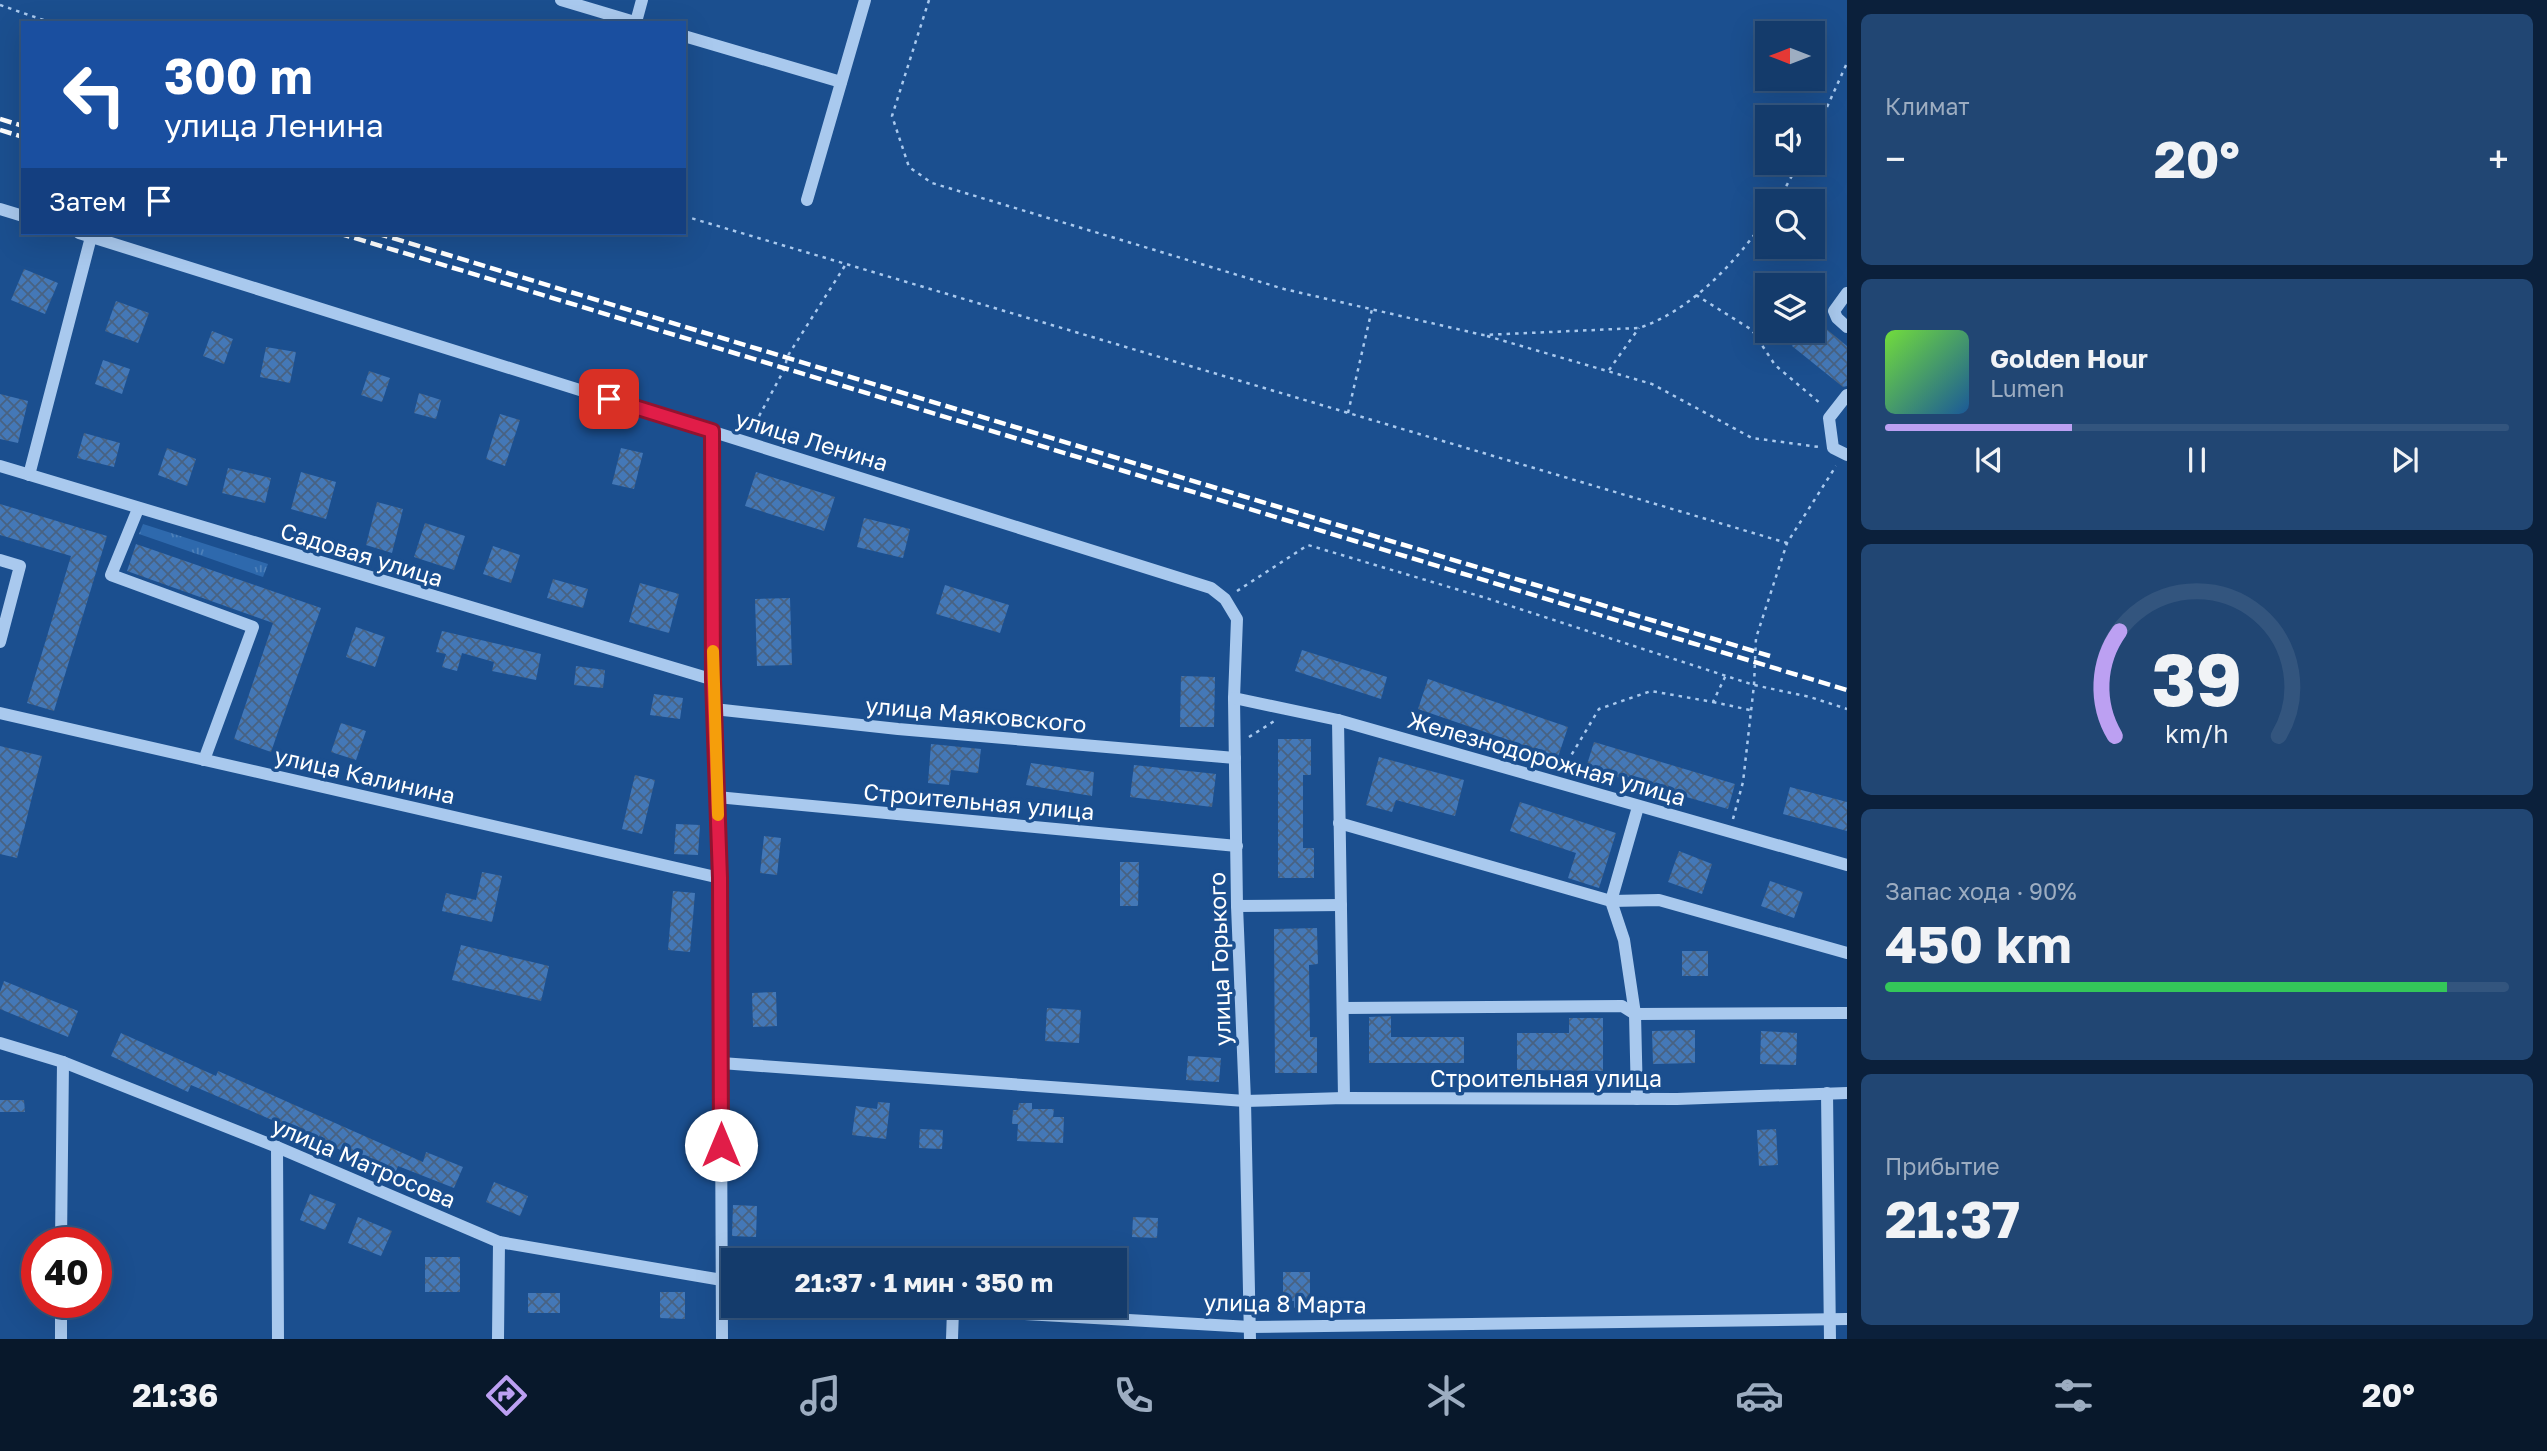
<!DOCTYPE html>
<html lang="ru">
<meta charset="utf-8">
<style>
:root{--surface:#143b6b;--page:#214673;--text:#f1f3f6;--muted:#9dadc1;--line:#33557e;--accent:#bca0f2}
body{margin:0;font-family:"Golos Text",sans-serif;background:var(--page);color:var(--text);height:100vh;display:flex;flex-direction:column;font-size:26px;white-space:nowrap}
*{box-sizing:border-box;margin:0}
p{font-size:23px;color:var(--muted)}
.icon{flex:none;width:38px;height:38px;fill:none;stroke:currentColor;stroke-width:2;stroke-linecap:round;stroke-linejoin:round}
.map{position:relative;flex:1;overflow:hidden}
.drawer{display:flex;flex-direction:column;gap:14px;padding:14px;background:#0b203b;width:700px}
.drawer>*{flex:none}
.hud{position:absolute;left:21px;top:21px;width:665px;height:214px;border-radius:0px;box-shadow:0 7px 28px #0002,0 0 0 2px var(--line);background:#1a4fa0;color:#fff;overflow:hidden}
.needle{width:46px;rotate:270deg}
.tools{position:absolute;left:1755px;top:21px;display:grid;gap:14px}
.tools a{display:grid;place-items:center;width:70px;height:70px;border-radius:0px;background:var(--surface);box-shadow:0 7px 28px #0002,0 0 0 2px var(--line);font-size:35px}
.speed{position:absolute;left:21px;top:1227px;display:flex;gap:14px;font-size:35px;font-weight:700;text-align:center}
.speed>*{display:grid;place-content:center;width:91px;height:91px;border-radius:50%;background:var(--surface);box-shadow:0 7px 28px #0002,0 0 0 2px var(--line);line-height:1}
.speed .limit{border:10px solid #d22;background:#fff;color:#111}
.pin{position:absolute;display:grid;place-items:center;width:60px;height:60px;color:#fff;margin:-30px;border-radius:14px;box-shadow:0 4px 10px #0006}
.me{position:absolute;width:77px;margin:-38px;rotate:0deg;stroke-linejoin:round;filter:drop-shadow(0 0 5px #0008)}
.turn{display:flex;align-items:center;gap:24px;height:147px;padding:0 28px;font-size:32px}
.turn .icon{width:91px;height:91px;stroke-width:2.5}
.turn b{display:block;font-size:49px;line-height:60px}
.then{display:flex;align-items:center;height:66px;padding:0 28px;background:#0003;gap:14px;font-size:26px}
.big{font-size:52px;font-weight:700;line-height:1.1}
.drawer .tile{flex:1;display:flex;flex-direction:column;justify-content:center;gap:10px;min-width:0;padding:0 24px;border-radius:10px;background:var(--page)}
.drawer .dial{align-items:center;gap:0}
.dial svg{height:182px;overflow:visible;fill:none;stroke:var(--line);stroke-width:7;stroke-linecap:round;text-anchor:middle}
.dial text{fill:var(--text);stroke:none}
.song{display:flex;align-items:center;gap:21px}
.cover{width:84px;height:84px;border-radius:10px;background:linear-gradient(135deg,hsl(100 70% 55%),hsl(210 70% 35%))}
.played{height:7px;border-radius:4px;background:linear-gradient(90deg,var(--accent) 30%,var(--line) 30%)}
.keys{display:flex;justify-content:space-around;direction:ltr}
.heat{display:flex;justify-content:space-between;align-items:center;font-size:38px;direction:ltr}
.charge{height:10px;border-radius:5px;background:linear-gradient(90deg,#34c759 90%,var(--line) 0)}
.trip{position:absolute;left:721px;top:1248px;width:406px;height:70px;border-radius:0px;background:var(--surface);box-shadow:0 7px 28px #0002,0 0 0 2px var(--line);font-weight:700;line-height:70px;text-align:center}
.tabs{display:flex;height:112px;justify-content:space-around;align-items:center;background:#08182b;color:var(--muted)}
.tabs .icon{width:49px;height:49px}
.tabs .on{color:var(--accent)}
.tabs b{font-size:32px;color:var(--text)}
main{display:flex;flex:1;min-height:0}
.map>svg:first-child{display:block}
.park{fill:url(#park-tufts)}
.building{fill:url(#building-cross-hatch)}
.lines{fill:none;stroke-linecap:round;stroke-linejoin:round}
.path{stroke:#a9c9ee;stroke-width:2.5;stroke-dasharray:3.5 5;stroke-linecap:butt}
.minor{stroke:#a9c9ee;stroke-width:12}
.rail{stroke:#fff;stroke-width:4.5;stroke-dasharray:12 5;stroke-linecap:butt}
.route-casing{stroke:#92132f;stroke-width:18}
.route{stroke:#e11d48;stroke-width:12}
.slow{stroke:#f59e0b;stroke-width:12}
.labels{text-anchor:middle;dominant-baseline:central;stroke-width:7;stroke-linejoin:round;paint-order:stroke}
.street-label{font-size:23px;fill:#fff;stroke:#1b4f8f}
</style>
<main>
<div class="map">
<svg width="1847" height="1339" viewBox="0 0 1847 1339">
<defs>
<pattern id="park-tufts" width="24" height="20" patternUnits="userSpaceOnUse" patternTransform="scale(1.75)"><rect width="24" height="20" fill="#2e69ad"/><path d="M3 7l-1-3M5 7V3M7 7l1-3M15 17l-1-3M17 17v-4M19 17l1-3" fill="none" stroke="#4d80b9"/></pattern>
<pattern id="building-cross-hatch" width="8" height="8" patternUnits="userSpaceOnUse" patternTransform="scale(1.75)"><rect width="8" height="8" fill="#4478b7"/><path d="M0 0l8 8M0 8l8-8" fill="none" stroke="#486282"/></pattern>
</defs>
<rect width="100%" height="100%" fill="#1b4f8f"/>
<polygon class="park" points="143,524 268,564 263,577 139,534"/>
<g class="building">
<polygon points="24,269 58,283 45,314 11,300"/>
<polygon points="116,301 149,313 138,343 105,331"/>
<polygon points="1813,318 1847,346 1847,386 1843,387 1792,346 1804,331 1813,331"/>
<polygon points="212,331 233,339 224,364 203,356"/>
<polygon points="266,347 296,352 290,383 260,377"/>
<polygon points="103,360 130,369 122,394 95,384"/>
<polygon points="369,371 390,378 382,402 361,395"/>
<polygon points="419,393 441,400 436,419 414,413"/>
<polygon points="0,394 28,401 18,443 0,439"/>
<polygon points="500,414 520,420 505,466 486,459"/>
<polygon points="84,433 120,443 114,467 77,458"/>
<polygon points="167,448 196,459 187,486 158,475"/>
<polygon points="621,448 643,453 634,489 612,484"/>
<polygon points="228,468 271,478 265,503 222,493"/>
<polygon points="301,472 336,482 326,519 291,509"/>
<polygon points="756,472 835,497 824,531 745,506"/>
<polygon points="377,502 403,509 392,553 366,545"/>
<polygon points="0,504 107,536 54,711 27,703 71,556 0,535"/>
<polygon points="864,518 910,529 903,558 857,547"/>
<polygon points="425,523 465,536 454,570 414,557"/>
<polygon points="136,544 321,608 271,752 234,739 273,623 127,571"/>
<polygon points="493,546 520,555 511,583 483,574"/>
<polygon points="553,579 588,589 583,608 547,598"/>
<polygon points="640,583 679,594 669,633 629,622"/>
<polygon points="945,585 1009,605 1000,633 936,614"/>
<polygon points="790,598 792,665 757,666 755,599"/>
<polygon points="356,627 385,637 375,667 346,657"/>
<polygon points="442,631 541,654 536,680 492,671 494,662 462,653 457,671 442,667 446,654 436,652"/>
<polygon points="1302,650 1387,677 1381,699 1295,671"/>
<polygon points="576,666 605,670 603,688 574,685"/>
<polygon points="1181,676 1215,677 1214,727 1180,727"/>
<polygon points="1428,679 1568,727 1558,757 1418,709"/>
<polygon points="654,694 683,698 680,719 650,715"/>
<polygon points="341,723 366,731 356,760 331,752"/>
<polygon points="1278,739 1311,739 1311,775 1303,775 1303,848 1314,848 1314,878 1278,878"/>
<polygon points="1594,742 1735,784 1728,809 1586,768"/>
<polygon points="931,744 981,749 978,773 951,770 949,785 928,783"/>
<polygon points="0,746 42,756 17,858 0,854"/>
<polygon points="1379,757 1464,780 1455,816 1396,800 1392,812 1366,805"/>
<polygon points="1031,763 1094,772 1092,796 1026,785"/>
<polygon points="1134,765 1216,774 1212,807 1130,797"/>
<polygon points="635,775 655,780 642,834 622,829"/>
<polygon points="1790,787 1847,802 1847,831 1783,814"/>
<polygon points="1520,802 1616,833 1599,888 1568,878 1576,853 1510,831"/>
<polygon points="676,824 700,825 698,855 674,854"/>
<polygon points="764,836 781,838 777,875 760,873"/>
<polygon points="1679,851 1712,864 1702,894 1668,882"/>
<polygon points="1120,862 1139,862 1138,906 1120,906"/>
<polygon points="482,872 502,876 492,922 442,911 446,893 476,900"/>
<polygon points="1770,881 1803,892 1794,918 1761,906"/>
<polygon points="673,891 695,893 690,952 668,950"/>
<polygon points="1317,928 1318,964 1309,965 1310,1037 1317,1037 1317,1073 1275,1073 1274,929"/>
<polygon points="461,945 549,966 541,1001 452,980"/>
<rect x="1682" y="951" width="26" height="25"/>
<polygon points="4,981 78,1011 68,1037 0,1009 0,992"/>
<polygon points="776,992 777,1026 753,1027 752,993"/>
<polygon points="1047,1008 1081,1010 1079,1043 1045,1041"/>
<polygon points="1391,1016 1391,1037 1464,1037 1464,1063 1369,1063 1369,1017"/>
<polygon points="1569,1018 1603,1018 1603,1071 1517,1070 1517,1033 1569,1033"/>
<polygon points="1695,1030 1695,1063 1653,1064 1652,1031"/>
<polygon points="1761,1031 1797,1033 1796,1065 1760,1064"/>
<polygon points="121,1033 216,1076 218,1071 423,1162 426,1152 463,1167 454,1188 398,1166 395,1174 329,1145 327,1148 278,1126 279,1123 191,1085 188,1092 111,1056"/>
<polygon points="1188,1056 1221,1058 1219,1082 1186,1080"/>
<polygon points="0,1100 24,1100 25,1112 0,1112"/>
<polygon points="878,1102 890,1103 886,1139 852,1135 856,1106 877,1109"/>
<polygon points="1019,1103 1032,1103 1032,1109 1054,1109 1053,1117 1064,1117 1063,1143 1017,1141 1018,1124 1012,1124 1013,1110 1018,1110"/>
<polygon points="920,1129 943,1130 942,1149 919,1148"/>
<polygon points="1776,1129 1778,1165 1759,1166 1757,1130"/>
<polygon points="494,1182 528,1196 520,1216 486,1202"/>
<polygon points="310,1194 336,1204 325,1230 300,1220"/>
<polygon points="733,1205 757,1206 756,1237 732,1236"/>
<polygon points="358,1217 392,1231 381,1256 348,1243"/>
<polygon points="1133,1217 1158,1218 1157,1238 1132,1237"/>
<rect x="425" y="1257" width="35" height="35"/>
<polygon points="1283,1272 1310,1272 1310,1308 1294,1308 1294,1301 1283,1301"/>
<polygon points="660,1292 685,1292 685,1319 660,1318"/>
<rect x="528" y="1293" width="32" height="20"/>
</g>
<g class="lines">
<g class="path">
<path d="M929,0L892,116L909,167L932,183L1284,289L1483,335L1639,328C1692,310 1736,262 1768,216"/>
<polyline points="0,5 52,23"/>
<polyline points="1813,138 1847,63"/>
<polyline points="1778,201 1799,163"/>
<polyline points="684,216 1787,543"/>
<polyline points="1696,295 1752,330 1775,365 1821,404"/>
<polyline points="1487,336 1652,384 1752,438 1819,447"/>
<polyline points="1609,370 1639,328"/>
<polyline points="1348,413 1372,309"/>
<polyline points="751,431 785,368 787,357 846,264"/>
<polyline points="1237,591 1308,545 1486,598 1754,685 1810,697 1847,709"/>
<polyline points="1713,702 1750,710"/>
<polyline points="1249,737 1276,720"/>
<polyline points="1563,769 1599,709 1651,691 1713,702 1726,675"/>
<polyline points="1733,819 1743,782 1754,685 1756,638 1787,543 1836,466"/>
</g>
<g class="minor">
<polyline points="561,0 638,23"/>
<polyline points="636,22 642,0"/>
<polyline points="684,36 841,82"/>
<polyline points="807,200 865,0"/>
<polyline points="0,209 23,216"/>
<polyline points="79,233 1211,588 1225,599 1237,619 1234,698 1237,906 1245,1101 1250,1339"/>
<polyline points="1847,293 1834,311 1837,318 1847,327"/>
<polyline points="1847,395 1829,418 1833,448 1847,455"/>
<polyline points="712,431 714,680 720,878 722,1339"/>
<polyline points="0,466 714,680"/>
<polyline points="29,475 91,237"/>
<polyline points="138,509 111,575 253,627 204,760"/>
<polyline points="0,560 20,566 0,642"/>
<polyline points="1234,698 1338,720 1847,865"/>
<polyline points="714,709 898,729 1235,758"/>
<polyline points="0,713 720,878"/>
<polyline points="1338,720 1344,1098"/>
<polyline points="717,797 1237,846"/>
<polyline points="1339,823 1611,901 1659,900 1847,953"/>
<polyline points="1237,906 1341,905"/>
<polyline points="1343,1008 1622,1006 1635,1014 1847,1013"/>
<polyline points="0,1043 63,1062 277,1147 499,1242 722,1280"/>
<polyline points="721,1063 1245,1101 1344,1098 1677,1099 1847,1093"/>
<polyline points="1827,1093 1830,1339"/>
<polyline points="1637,1099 1635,1014 1624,940 1611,901 1638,807"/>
<polyline points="277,1147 278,1339"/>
<polyline points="61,1242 63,1062"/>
<polyline points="722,1307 953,1310 1250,1327 1847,1319"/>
<polyline points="61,1339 61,1302"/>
<polyline points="498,1339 499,1242"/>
<polyline points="952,1339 953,1310"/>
</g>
<g class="rail">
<polyline points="0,119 23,126"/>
<polyline points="0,130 23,137"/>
<polyline points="338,233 1847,690"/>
<polyline points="376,233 1770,656"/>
</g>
</g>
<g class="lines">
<g class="route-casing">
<polyline id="route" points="609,399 712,431 713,680 720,878 721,1145"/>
</g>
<use href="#route" class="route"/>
<polyline class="slow" points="713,651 718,815"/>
</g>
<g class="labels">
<g class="street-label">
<text transform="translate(812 440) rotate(17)">улица Ленина</text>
<text transform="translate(362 554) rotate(17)">Садовая улица</text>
<text transform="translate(976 714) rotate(5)">улица Маяковского</text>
<text transform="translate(1547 758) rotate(16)">Железнодорожная улица</text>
<text transform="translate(365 775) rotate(13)">улица Калинина</text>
<text transform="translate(979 801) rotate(5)">Строительная улица</text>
<text transform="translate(1219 959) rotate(-92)">улица Горького</text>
<text x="1546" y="1078">Строительная улица</text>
<text transform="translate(364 1162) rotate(23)">улица Матросова</text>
<text transform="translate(1285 1303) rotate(1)">улица 8 Марта</text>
</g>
</g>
</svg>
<div class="tools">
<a><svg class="needle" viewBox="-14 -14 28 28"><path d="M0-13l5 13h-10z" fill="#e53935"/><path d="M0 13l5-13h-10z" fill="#9dadc1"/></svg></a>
<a><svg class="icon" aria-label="sound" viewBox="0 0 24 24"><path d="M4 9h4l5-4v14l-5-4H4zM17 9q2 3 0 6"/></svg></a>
<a><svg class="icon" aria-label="search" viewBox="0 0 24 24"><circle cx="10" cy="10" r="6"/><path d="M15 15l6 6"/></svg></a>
<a><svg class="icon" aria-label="layers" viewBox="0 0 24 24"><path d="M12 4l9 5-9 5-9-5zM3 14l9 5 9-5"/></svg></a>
</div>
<div class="speed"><div class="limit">40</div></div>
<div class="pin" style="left:609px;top:399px;background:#d93025"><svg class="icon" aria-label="arrive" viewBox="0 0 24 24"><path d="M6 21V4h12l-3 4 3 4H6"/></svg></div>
<svg class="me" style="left:721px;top:1145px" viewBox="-20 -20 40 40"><circle r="19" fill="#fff"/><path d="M0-13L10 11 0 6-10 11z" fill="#e11d48"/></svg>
<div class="trip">21:37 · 1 мин · 350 m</div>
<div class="hud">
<div class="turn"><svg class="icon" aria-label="left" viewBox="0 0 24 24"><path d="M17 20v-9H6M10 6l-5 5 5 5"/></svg><div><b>300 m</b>улица Ленина</div></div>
<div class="then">Затем<svg class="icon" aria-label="arrive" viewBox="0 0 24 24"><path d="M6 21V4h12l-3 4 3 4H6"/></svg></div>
</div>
</div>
<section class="drawer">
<div class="tile"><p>Климат</p>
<div class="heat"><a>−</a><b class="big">20°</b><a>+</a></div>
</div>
<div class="tile">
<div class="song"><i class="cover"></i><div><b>Golden Hour</b><p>Lumen</p></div></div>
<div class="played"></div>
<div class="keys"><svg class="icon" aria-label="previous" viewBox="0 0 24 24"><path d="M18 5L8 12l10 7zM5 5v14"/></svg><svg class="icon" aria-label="pause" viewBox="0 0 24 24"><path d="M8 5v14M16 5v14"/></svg><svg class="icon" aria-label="next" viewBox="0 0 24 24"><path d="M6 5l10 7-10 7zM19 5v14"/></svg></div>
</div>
<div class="tile dial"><svg viewBox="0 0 100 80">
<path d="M14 69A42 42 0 1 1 86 69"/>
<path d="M14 69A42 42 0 0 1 16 23" stroke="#bca0f2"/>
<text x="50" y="56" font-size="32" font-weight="700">39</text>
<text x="50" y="72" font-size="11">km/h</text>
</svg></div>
<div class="tile"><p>Запас хода · 90%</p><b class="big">450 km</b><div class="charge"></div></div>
<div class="tile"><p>Прибытие</p><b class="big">21:37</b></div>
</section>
</main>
<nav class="tabs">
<b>21:36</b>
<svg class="icon on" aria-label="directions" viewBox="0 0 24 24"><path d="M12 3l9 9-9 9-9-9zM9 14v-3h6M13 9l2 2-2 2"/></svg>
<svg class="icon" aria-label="music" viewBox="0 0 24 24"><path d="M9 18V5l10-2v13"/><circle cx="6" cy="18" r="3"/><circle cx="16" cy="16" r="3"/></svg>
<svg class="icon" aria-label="phone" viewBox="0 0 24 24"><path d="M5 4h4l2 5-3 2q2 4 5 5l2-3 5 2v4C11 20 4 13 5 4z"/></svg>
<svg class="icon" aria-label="climate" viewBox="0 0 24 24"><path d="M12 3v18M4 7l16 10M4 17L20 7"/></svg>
<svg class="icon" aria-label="car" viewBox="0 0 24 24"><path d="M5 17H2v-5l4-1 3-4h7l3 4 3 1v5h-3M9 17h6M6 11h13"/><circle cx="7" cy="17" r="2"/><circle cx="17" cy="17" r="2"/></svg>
<svg class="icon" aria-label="filters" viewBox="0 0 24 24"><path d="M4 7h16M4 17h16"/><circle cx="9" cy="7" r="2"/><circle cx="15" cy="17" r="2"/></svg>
<b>20°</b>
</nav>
